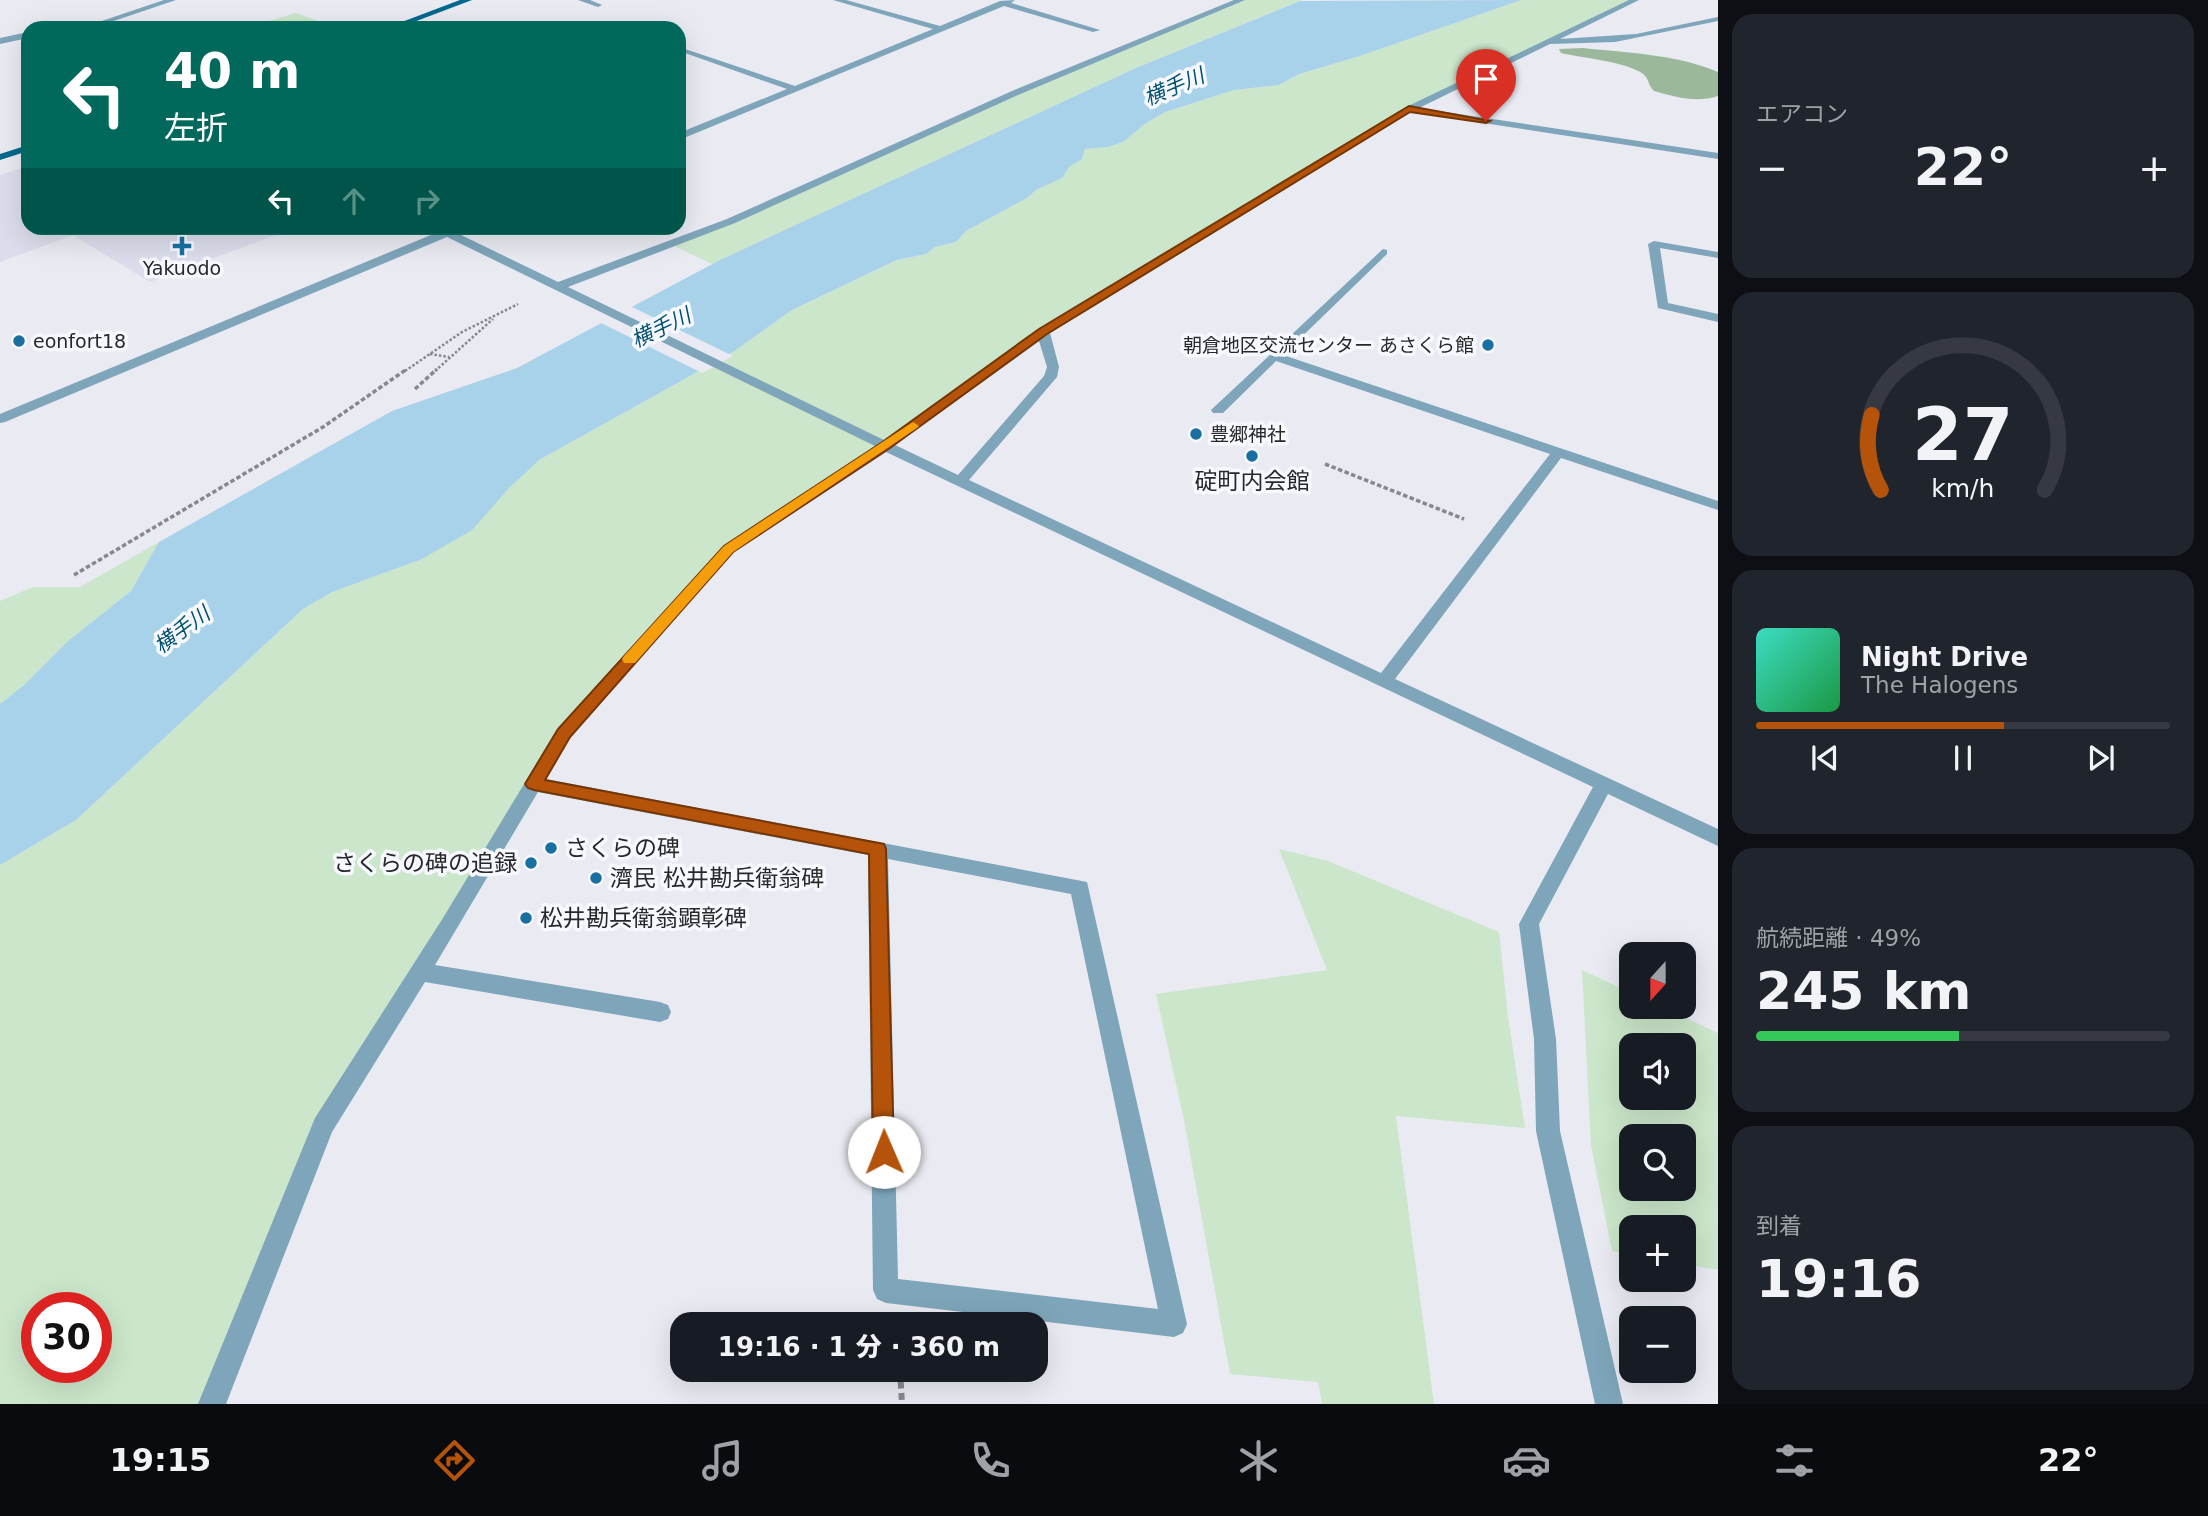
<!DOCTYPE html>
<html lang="ja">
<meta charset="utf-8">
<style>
:root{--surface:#171b24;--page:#20242c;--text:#f1f3f6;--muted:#9ea1a6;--line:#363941;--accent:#b45309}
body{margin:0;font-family:"DejaVu Sans","Noto Sans JP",sans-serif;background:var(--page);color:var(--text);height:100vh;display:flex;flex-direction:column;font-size:26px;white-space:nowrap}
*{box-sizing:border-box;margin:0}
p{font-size:23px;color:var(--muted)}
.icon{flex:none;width:38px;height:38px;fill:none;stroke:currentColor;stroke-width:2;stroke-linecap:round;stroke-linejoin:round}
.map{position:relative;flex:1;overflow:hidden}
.panel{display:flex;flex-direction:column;gap:14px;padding:14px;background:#0d0f14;width:490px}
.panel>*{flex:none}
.hud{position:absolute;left:21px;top:21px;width:665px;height:214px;border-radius:21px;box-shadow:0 7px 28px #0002;background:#00695c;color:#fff;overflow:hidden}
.needle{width:46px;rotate:201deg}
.fabs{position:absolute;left:1619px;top:942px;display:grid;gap:14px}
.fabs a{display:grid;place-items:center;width:77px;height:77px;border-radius:14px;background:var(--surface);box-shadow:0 7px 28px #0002;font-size:35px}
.speed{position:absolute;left:21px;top:1292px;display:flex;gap:14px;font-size:35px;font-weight:700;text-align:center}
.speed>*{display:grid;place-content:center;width:91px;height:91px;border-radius:50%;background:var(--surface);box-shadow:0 7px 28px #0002;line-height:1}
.speed .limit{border:10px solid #d22;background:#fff;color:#111}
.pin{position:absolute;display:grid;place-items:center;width:60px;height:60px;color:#fff;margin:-72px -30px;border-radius:50% 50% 50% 0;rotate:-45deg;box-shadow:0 0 7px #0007}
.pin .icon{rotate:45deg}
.me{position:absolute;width:77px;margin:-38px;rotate:359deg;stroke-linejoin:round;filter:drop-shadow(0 0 5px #0008)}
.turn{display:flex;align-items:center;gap:24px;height:147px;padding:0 28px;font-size:32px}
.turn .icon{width:91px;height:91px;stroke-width:2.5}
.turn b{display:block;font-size:49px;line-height:60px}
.lanes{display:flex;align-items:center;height:66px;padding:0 28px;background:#0003;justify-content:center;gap:35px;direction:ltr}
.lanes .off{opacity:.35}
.big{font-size:52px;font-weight:800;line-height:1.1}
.panel .widget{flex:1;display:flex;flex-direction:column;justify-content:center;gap:10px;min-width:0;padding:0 24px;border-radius:21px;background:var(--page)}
.panel .dial{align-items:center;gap:0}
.dial svg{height:182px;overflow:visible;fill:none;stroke:var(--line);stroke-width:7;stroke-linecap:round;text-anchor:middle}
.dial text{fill:var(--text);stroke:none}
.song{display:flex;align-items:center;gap:21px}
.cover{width:84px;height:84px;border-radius:10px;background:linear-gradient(135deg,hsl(170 70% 55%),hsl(140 70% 35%))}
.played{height:7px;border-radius:4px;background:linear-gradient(90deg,var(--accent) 60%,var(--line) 60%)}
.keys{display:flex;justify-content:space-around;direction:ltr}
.heat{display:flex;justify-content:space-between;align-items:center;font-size:38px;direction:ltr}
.charge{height:10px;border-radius:5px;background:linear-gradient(90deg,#34c759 49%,var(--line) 0)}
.trip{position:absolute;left:670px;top:1312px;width:378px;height:70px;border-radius:21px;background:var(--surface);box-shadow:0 7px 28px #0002;font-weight:800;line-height:70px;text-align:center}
.tabs{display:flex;height:112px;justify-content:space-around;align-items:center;background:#090b0e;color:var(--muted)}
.tabs .icon{width:49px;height:49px}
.tabs .selected{color:var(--accent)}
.tabs b{font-size:32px;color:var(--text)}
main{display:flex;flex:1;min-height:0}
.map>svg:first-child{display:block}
.built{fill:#dbddec}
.green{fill:#cbe6ca;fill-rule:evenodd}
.forest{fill:#9bb99a}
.water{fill:#a8d1ea}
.pier{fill:#e9eaf2}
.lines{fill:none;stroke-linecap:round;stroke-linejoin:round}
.path-far2{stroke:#87888d;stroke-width:2.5;stroke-dasharray:2.5 2;stroke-linecap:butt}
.path-far1{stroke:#87888d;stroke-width:3.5;stroke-dasharray:4.5 2.5;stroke-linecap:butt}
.path{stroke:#87888d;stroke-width:6;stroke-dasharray:7 4.5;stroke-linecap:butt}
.minor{fill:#7ea5b9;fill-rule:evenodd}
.major{fill:#03688d;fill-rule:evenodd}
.route{fill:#b45309;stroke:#753606;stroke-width:2}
.slow{fill:#f59e0b}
.poi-dot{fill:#1970a0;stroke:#f7f8fe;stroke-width:2.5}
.labels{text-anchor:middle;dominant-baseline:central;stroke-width:7;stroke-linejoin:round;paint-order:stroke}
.far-poi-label{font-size:19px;fill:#27282a;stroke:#f7f8fe;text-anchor:start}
.far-water-label{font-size:21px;font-style:italic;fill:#035272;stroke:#f7f8fe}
.poi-label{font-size:23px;fill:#27282a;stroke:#f7f8fe;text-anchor:start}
</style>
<main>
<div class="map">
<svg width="1718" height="1404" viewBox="0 0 1718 1404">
<rect width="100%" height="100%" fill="#e9eaf2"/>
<polygon class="built" points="28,166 28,228 294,228 150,282 73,235 0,262 0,175"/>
<g class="green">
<polygon points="1241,0 1302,0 1136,68 712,264 670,244 1015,93"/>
<path d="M1521,0H1635L1408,109L1043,332L729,549L564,733L323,1126L221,1404H0V865L76,820L303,609L332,592L422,559L539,460L733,352L792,310L898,260L926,254L935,247L956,242L966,231L1027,198L1036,190L1062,178L1069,167L1082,159L1085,149L1108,147L1123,142L1146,123L1165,112L1234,90L1279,85L1299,74L1360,56ZM37,1307H96V1367H37Z"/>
<polygon points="296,13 337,28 246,28"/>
<polygon points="159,542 131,591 67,642 24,685 0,704 0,601 33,587 80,587"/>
<polygon points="1279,849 1328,861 1499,932 1508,1017 1525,1128 1396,1116 1434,1404 1322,1404 1318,1382 1230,1374 1184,1120 1156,994 1327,970"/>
<path d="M1582,970L1631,993V1006H1660L1718,1033V1270L1684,1264V1227H1631V1255L1612,1251L1591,1145ZM1631,1045H1684V1097H1631ZM1631,1136H1684V1188H1631Z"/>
</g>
<path class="forest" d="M1583,48C1629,53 1675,54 1718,72V96C1696,103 1675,97 1654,91C1649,86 1649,82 1646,77C1635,62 1580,58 1561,53L1559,49Z"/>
<polygon class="water" points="1521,0 1360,56 1299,74 1279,85 1234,90 1165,112 1146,123 1123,142 1108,147 1085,149 1082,159 1069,167 1062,178 1036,190 1027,198 966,231 956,242 935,247 926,254 897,260 792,310 733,352 539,460 510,487 472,530 422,559 332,592 303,609 76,820 0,865 0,704 24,685 67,642 131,591 159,542 392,411 517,368 720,260 1136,68 1300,1"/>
<polygon class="pier" points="628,305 733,356 702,373 597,321"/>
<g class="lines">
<g class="path-far2">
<polyline points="430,354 449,357"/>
<polyline points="405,371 462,332 518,304"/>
<polyline points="435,371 493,319"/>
</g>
<g class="path-far1">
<polyline points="415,389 437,369"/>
<polyline points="1325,464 1464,519"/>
<polyline points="74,575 323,427 407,369"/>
</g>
<polyline class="path" points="900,1370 902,1404"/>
<g class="minor">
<polygon points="164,0 176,0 93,28 81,28"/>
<polygon points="578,0 590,0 602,5 598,7"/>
<polygon points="833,0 846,0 940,26 1000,1 1015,0 1011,3 1100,30 1093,32 1004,6 679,140 679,133 787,89 685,53 685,49 795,86 933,29"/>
<path d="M1234,0H1245L1018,95L735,223L568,287L884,440L1039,329L1406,107L1629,0H1639L1560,39L1636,34L1718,17V21L1615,42L1550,44L1419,108L1718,153V159L1411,112L1050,333L1059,367L1057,377L969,480L1381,673L1550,454L1276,361L1223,413H1213L1211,410L1383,249L1387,250V254L1283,355L1718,501V510L1561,458L1395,679L1718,829V846L1608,794L1539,924L1556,1039L1560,1131L1623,1404H1595L1536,1131L1534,1039L1519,924L1593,787L886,452L734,552L570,738L546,779L1087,882L1187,1324L1183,1333L1174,1337L886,1303L877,1299L873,1290L868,855L538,792L435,965L660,1002L668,1005L671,1012L668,1019L660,1022L425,982L332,1132L226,1404H198L315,1118L443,918L558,728L724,546L875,446L447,237L5,422L0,423V414L438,232L433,228H458L460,230L457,233L558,282L727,219L1012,91ZM1039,341L1047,367L1044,376L958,475L895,445ZM888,859L1071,894L1158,1309L898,1279Z"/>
<polygon points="28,32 28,38 0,44 0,38"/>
<polygon points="1654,241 1718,252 1718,258 1660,248 1668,303 1718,314 1718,322 1658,308 1648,244"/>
</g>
<g class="major">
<polygon points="460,0 472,0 398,28 386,28"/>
<polygon points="28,145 28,151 0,160 0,154"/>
</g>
</g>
<polygon class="route" points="1409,106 1490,121 1486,123 1410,112 1047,334 890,448 733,552 570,737 545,780 884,844 886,849 894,1152 891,1159 884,1162 876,1159 873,1152 869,854 534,790 528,788 525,784 558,729 724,546 881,443 1039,329"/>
<polygon class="slow" points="913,422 919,426 917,428 733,552 635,663 624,663 622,659 624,656 724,546"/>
<g class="poi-dot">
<path d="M178.5 235.5h7v7h7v7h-7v7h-7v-7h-7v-7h7z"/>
<circle cx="19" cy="341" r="7"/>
<circle cx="1488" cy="345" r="7"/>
<circle cx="1196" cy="434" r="7"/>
<circle cx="1252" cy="456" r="7"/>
<circle cx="551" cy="848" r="7"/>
<circle cx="531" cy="863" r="7"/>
<circle cx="596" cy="878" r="7"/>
<circle cx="526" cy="918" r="7"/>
</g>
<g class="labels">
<g class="far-poi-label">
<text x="182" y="268" text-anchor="middle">Yakuodo</text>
<text x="33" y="341">eonfort18</text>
<text x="1474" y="345" text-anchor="end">朝倉地区交流センター あさくら館</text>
<text x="1210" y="434">豊郷神社</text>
</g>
<g class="far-water-label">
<text transform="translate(1174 87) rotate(-23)">横手川</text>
<text transform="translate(661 328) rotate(-26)">横手川</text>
<text transform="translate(182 630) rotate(-36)">横手川</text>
</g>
<g class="poi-label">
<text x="1252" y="481" text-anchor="middle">碇町内会館</text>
<text x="565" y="848">さくらの碑</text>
<text x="517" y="863" text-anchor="end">さくらの碑の追録</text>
<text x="610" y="878">濟民 松井勘兵衛翁碑</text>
<text x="540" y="918">松井勘兵衛翁顕彰碑</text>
</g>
</g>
</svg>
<div class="fabs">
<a><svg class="needle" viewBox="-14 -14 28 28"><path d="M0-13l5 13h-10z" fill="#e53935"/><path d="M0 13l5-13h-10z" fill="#9ea1a6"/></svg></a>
<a><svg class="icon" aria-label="sound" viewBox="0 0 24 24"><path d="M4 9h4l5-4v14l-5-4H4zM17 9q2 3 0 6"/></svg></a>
<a><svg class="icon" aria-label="search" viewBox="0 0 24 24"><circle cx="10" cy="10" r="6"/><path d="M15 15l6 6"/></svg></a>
<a>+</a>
<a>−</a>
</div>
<div class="speed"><div class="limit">30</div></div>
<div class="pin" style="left:1486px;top:121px;background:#d93025"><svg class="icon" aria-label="arrive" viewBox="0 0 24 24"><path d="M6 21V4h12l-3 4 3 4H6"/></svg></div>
<svg class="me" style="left:884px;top:1152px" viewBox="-20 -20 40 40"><circle r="19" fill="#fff"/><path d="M0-13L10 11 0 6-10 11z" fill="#b45309"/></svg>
<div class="trip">19:16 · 1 分 · 360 m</div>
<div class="hud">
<div class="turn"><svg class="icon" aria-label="left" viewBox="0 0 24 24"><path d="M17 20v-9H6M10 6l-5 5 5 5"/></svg><div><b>40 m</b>左折</div></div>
<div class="lanes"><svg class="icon" aria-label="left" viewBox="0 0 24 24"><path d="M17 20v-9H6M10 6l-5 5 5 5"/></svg><svg class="icon off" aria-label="ahead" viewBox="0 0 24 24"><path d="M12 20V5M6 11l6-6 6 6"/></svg><svg class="icon off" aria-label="right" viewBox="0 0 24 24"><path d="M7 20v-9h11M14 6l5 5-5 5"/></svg></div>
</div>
</div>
<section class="panel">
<div class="widget"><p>エアコン</p>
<div class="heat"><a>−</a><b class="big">22°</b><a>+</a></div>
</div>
<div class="widget dial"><svg viewBox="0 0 100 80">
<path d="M14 69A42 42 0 1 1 86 69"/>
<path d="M14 69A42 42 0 0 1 10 36" stroke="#b45309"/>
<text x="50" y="56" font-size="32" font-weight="700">27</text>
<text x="50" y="72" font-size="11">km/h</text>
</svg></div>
<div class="widget">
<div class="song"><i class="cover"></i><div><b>Night Drive</b><p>The Halogens</p></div></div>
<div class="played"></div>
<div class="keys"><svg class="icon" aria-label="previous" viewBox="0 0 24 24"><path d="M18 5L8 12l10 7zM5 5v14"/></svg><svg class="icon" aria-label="pause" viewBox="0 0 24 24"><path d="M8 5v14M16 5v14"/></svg><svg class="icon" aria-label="next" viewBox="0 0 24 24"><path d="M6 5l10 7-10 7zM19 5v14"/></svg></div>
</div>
<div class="widget"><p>航続距離 · 49%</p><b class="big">245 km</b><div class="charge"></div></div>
<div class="widget"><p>到着</p><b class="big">19:16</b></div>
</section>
</main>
<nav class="tabs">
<b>19:15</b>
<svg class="icon selected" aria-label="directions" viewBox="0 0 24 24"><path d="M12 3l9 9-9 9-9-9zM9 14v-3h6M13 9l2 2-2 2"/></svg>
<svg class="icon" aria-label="music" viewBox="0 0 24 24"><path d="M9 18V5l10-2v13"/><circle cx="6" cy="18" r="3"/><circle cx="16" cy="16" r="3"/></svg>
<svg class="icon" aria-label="phone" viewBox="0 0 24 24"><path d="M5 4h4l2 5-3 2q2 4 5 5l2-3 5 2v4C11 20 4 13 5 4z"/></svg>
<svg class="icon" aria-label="climate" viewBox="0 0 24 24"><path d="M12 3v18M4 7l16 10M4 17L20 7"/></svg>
<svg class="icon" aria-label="car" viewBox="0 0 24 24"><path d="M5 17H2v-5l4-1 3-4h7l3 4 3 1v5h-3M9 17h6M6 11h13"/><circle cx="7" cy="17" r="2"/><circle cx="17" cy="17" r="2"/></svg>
<svg class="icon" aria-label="filters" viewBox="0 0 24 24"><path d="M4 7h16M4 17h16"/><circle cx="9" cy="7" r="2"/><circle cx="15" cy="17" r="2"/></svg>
<b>22°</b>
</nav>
